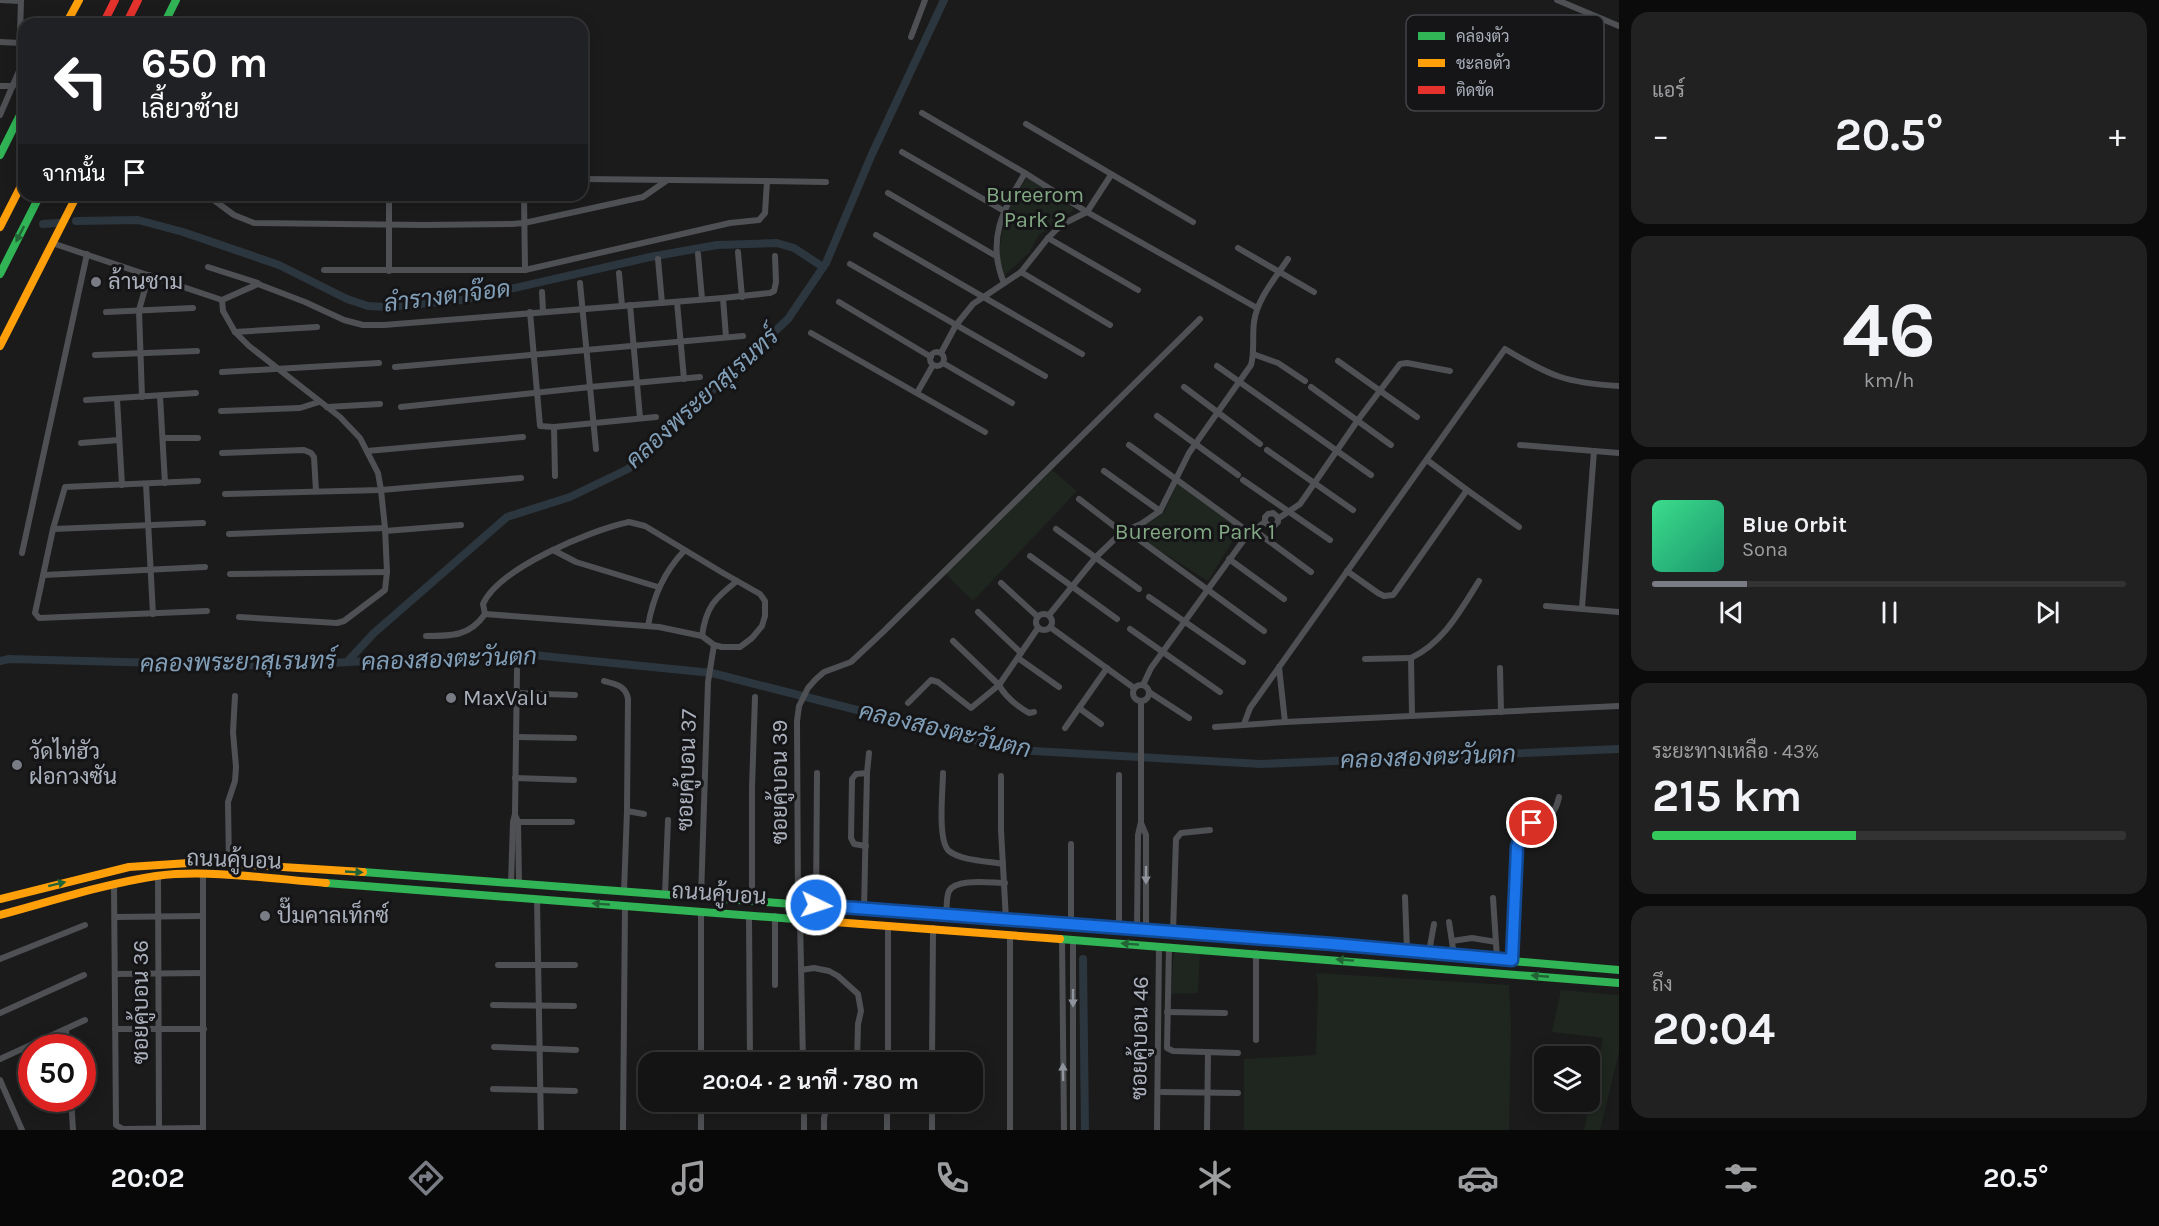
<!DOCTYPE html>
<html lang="th">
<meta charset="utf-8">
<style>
:root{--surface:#141414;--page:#212122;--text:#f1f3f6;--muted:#9d9ea0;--line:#333334;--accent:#797c84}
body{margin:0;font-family:Karla,Sarabun,sans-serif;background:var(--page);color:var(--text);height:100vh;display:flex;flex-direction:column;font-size:22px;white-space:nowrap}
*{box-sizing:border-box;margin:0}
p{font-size:20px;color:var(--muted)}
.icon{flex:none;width:33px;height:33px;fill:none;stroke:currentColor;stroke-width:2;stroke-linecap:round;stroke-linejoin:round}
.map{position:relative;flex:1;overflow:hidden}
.sheet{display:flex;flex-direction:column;gap:12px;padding:12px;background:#0b0b0b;width:540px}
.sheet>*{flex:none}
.banner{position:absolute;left:18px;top:18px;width:570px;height:183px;border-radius:18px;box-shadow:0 3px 15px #0003,0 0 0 2px var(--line);background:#202124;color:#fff;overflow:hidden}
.tools{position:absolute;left:1534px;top:1046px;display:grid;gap:12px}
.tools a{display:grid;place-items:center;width:66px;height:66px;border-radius:12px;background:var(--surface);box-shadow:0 3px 15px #0003,0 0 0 2px var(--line);font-size:30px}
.speed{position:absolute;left:18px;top:1034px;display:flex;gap:12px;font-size:30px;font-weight:700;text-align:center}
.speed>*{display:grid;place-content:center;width:78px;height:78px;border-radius:50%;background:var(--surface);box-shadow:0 3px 15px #0003,0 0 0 2px var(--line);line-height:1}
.speed .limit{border:9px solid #d22;background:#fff;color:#111}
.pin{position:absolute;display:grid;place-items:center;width:51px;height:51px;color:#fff;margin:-26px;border:3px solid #fff;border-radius:50%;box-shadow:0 2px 6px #0007}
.me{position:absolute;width:66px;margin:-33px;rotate:94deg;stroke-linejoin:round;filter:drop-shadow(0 0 4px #0008)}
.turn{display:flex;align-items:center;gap:21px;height:126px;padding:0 24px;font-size:27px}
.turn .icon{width:78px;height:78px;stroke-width:2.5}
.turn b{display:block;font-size:42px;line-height:51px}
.then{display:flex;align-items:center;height:57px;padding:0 24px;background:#0003;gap:12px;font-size:22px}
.big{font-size:45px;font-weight:700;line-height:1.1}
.sheet .card{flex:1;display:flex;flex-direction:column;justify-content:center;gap:9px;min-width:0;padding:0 21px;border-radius:18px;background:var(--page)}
.sheet .dial{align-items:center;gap:0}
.dial b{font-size:78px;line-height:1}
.song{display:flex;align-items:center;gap:18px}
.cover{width:72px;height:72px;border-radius:9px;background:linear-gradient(135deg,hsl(150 70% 55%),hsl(160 70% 35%))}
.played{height:6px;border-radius:3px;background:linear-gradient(90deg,var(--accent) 20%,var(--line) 20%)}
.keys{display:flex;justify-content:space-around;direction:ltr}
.heat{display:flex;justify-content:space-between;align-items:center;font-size:33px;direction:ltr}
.charge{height:9px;border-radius:4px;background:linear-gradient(90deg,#34c759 43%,var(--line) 0)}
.trip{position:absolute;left:638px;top:1052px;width:345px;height:60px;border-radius:18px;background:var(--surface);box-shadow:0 3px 15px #0003,0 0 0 2px var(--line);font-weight:700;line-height:60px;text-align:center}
.dock{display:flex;height:96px;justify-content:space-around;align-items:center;background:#080808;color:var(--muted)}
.dock .icon{width:42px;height:42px}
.dock .current{color:var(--accent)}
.dock b{font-size:27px;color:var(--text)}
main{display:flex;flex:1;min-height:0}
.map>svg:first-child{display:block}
.green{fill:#1e261f}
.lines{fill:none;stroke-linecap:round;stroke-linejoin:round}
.canal{stroke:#2c363e;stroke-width:8}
.street{stroke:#4e5054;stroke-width:6}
.fast{stroke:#30b455;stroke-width:8}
.slow{stroke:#ff9f0a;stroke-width:8}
.jam{stroke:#e5322d;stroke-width:8}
.oneway{fill:#226436}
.oneway2{fill:#8f949d}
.route-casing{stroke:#114b97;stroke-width:15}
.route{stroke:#1a73e8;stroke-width:10}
.poi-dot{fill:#797c84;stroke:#151517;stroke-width:2}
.labels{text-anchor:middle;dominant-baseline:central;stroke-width:6;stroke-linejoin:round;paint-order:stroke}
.park-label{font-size:22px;fill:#82a884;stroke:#151517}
.poi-label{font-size:22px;fill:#abb1bc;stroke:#151517;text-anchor:start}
.street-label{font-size:22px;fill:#abb1bc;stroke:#151517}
.water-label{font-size:24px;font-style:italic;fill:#819fb8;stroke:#151517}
.key{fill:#151517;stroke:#424449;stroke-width:1.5}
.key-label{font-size:16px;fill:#abb1bc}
</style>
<main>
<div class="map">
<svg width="1619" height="1130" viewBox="0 0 1619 1130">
<rect width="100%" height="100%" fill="#1b1b1b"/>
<g class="green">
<polygon points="1028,176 1074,205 1073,211 1064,216 1038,236 1030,252 1004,276 998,257 1006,212"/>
<polygon points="1052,470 1077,491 973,601 944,572"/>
<polygon points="1179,479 1243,524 1208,581 1132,533 1164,513"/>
<polygon points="1174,949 1200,952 1198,993 1171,994"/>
<polygon points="1316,973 1509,985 1511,1025 1509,1130 1244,1130 1244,1059 1316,1055 1318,987"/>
<polygon points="1561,990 1619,995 1619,1052 1600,1130 1584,1130 1603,1038 1552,1032"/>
</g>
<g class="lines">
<g class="canal">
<polyline points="76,221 138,220 183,232 279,265 347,299 368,306 387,307 462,300 650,257 717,245 777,243 794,248 823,267"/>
<polyline points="43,224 58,223"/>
<polyline points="0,661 9,659 275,666 513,653 712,673 1014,750 1261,764 1619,749"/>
<polyline points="347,662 374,633 507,517 570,497 628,469 788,319 826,263 872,154 944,0"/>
<polyline points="1083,959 1085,1130"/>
</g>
<g class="street">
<polyline points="0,0 21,1"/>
<polyline points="1557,0 1619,26"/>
<polyline points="911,37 925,0"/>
<polyline points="0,42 21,43"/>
<polyline points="0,86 13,86"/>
<polyline points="922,113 1025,173 1087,212 1111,175"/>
<polyline points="0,115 19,71 21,0"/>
<polyline points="1026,124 1193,222"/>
<polyline points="902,152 1004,211"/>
<polyline points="767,181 826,182"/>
<polyline points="888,193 996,256"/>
<polyline points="207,195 234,215 254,223 424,225 512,224 524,223 643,197 666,181"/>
<polyline points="876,235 1082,354"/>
<polyline points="1048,238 1138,290"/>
<polyline points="52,243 222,300"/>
<polyline points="1238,248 1314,292"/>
<polyline points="738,252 742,297"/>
<polyline points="698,254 702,299"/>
<polyline points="658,259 662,303"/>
<polyline points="850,264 1045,376"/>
<polyline points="208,267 258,283"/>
<polyline points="324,270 525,270 524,195"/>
<polyline points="525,270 730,223 759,220 765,213 767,181 582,179"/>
<polyline points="389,271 389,195"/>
<polyline points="1021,272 1110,325"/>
<polyline points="619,273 622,306"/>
<polyline points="580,283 590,387 700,377"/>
<path d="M1004,283C986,240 1003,210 1025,173"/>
<polyline points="542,292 543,311"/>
<polyline points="723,298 726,337"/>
<polyline points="677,302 684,379"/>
<polyline points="839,302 931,357"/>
<polyline points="630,305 640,418"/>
<polyline points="106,312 193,308"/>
<polyline points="530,312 540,426 554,427 656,417"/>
<polyline points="235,332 317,327"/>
<polyline points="811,333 985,432"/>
<circle cx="937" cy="359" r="7"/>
<polyline points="941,353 956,325 973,304 1021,272 1048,238 1056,230 1065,223 1087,212 1257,308"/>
<polyline points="1253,354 1278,363 1305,381"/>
<polyline points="95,355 197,351"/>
<polyline points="1338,361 1417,417"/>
<polyline points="943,363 1012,403"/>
<polyline points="1217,366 1371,475"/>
<polyline points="395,367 743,336"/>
<polyline points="222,372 379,363"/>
<polyline points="1184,387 1260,444"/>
<polyline points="1311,387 1391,445"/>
<polyline points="917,393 933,365"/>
<polyline points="160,396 165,483"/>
<polyline points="142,397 139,310 149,275"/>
<polyline points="117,399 122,485"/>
<polyline points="86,400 196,393"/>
<polyline points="327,407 380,404"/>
<polyline points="401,407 590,387 596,449"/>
<polyline points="221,411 300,408 319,402"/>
<polyline points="1157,416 1238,475"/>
<polyline points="554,427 555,476"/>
<polyline points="163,438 198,438"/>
<polyline points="81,443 119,440"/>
<polyline points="1129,445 1250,533"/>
<polyline points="1520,445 1619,453"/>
<polyline points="1267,450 1353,510"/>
<polyline points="367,451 523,437"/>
<polyline points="222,453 304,450 311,453 314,457 316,491"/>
<polyline points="1104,471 1160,511"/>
<polyline points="1243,480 1330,540"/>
<polyline points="198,481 65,487 53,529 35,613 39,618 207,611"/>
<polyline points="146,484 153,614"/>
<polyline points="1467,490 1519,527"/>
<polyline points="225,494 381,490 521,478"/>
<polyline points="1079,499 1122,532"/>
<polyline points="1279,518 1300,504 1358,420 1400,364 1407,363 1450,371"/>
<path d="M629,522L645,526L723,573L760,594L765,601V616L762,626L752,638L740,647H722L714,645L702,636L659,627L485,614L483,604C499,568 591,530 629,522Z"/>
<polyline points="53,529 203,523"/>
<polyline points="1056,529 1139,589"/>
<polyline points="1126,530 1264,631"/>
<polyline points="1254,530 1311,572"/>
<polyline points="385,531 461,525"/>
<polyline points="229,534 385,528"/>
<polyline points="553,550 576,562 658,587"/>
<polyline points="22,553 87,254"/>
<polyline points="1030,556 1117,619"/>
<polyline points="1229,559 1284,599"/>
<polyline points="1347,571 1378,593 1384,596 1393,595 1396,591 1467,490 1427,460"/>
<polyline points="230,574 387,572"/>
<polyline points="44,575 205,567"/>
<polyline points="1001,583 1037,616"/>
<polyline points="1149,597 1243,662"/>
<polyline points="1546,606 1619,612"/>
<polyline points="1582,608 1594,451"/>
<polyline points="978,612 1021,653"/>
<circle cx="1044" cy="622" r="8"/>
<path d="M1049,615L1096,557L1122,532L1141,524L1160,511L1189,453L1251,365C1255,351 1252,336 1254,322C1257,299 1276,277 1288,259"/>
<polyline points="239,617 337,623 344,621 385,590 387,572 385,528 381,490 378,473 360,438 340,417 249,346 235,332 223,311 222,300 258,284 305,302 344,320 363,325 384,325 723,298 770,293 774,291 776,282 775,256"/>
<path d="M648,626C653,596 664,572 684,551"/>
<polyline points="1050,627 1134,688"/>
<polyline points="1130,629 1220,692"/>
<path d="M426,636C452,636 470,636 485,614"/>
<path d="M702,636C706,607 714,599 737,581"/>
<polyline points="1018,658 1059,687"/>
<polyline points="1365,659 1411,658"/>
<polyline points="1279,667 1285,722"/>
<polyline points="1500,668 1501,712"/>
<path d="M604,681C616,684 626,686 628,699L627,811L624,891"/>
<polyline points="1143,685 1151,668 1243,541 1250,533 1265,522 1265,517 1268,514 1273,513 1278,517 1278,522 1274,526 1268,525 1265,522"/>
<circle cx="1141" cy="693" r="8"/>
<polyline points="1149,692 1189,718"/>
<polyline points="516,693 575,695"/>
<polyline points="908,703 931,680 938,682 971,708 999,685 953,641"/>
<polyline points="1079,708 1101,724"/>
<path d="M1034,712L1029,713C1017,706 1006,698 999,685L1038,628"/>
<path d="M1412,715L1411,658C1444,642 1460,611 1479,581"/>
<path d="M1244,724L1250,708L1505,349C1550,376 1566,383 1619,386"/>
<polyline points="1215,727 1285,722 1619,706"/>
<polyline points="1065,728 1107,668"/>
<polyline points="516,737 574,738"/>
<path d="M943,773C943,788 937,841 949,851C962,861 987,861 1003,864"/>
<polyline points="1001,776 1001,830 1006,920"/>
<polyline points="515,778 574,780"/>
<polyline points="627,811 644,814"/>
<polyline points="515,815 518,822 519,884"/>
<polyline points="516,822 572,822"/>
<polyline points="1141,823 1146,835 1146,930"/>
<polyline points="1071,844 1071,924"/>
<polyline points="866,846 854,844 851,838 852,779 856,774 867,773"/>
<polyline points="229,864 228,802 235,781 236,767 233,732 235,696"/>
<polyline points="203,874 203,1129"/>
<polyline points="158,876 159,1128"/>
<polyline points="511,883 513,822 515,814 517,670"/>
<polyline points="114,885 116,1125 123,1129 203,1128"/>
<polyline points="665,894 668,820"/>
<polyline points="701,897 708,682 714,645"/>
<polyline points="1405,897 1407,950"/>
<polyline points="1493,898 1497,958"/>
<polyline points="537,899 541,1130"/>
<polyline points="752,901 752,788 755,697"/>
<polyline points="798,904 797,721 799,706 808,688 816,679 824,672 851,662 884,631 1200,319"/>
<polyline points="816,905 817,773"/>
<polyline points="864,909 867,773 869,753"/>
<polyline points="701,911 701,1062"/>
<polyline points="749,915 750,1062"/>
<path d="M946,915C947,908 946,898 949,891C956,878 991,883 1005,883"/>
<polyline points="775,916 775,985"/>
<polyline points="115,917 203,916"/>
<polyline points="800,918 803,1062"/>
<polyline points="1449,922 1454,955"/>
<polyline points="1119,928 1119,775"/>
<polyline points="1137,929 1138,835 1141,822 1141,701"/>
<polyline points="1173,932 1176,839 1181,833 1210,830"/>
<polyline points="1062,939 1064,1130"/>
<polyline points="1452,941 1472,938 1496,942"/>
<polyline points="1169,947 1167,1048 1173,1051 1238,1053"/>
<polyline points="1429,952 1434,924"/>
<polyline points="0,959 85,925"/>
<path d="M1512,960L1517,847L1522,830L1526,825C1545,817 1554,820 1559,797"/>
<polyline points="498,965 575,965"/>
<polyline points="801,970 814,968 829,971 838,976 858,994 861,1011 858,1024 857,1062"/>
<polyline points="115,974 203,973"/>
<polyline points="493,1005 574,1006"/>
<polyline points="1167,1012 1225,1013"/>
<polyline points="0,1013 84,975"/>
<polyline points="66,1029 67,1047"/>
<polyline points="115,1029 204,1029"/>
<polyline points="1256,1040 1256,953"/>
<polyline points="494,1047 576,1050"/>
<polyline points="0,1059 85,1020"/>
<polyline points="888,1062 888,925"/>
<polyline points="932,1062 933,928"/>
<polyline points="0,1080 22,1130"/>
<polyline points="493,1089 575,1091"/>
<polyline points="1162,1092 1238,1093"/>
<polyline points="71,1098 73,1130"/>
<polyline points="701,1101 701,1130"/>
<polyline points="804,1101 804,1130"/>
<polyline points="623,1130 625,905"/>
<polyline points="824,1130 824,1118 828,1101"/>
<polyline points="887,1130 887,1101"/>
<polyline points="932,1130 932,1101"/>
<polyline points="1010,1130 1010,935"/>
<polyline points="1073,1130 1073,939"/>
<polyline points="1157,1130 1159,946"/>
<polyline points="1207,1130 1208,1052"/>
</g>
<g class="fast">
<polyline points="164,24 176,0"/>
<polyline points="0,155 24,107"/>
<polyline points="0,274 40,195"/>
<polyline points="363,872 805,905"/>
<polyline points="326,883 794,919"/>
<polyline points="1104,927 1619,970"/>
<polyline points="1060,939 1619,983"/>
</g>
<g class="slow">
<polyline points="66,24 79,0"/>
<polyline points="0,227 24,180"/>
<polyline points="0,346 77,195"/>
<polyline points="0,899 129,867 204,862 363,872"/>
<polyline points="805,905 1104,927"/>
<path d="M0,915C52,901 104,884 156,876C207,869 274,879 326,883"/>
<polyline points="794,919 1060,939"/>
</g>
<g class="jam">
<polyline points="103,24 115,0"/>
<polyline points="126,24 138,0"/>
</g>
</g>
<defs><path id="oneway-solid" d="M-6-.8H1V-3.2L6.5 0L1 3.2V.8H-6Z" transform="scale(1.5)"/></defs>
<g class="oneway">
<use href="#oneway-solid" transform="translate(20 234) rotate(117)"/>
<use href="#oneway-solid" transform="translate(354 872) rotate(3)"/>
<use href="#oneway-solid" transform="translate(57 884) rotate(-14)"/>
<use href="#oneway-solid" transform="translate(601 904) rotate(-176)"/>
<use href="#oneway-solid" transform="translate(1130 944) rotate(-176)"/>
<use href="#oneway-solid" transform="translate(1345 960) rotate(-176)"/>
<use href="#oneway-solid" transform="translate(1540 976) rotate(-175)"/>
</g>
<g class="oneway2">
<use href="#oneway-solid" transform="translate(1146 875) rotate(90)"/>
<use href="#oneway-solid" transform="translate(1073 998) rotate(90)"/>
<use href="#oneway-solid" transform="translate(1063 1072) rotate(-91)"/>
</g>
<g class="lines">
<g class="route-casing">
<polyline id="route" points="816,905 1333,944 1512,960 1517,847 1522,830 1532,823"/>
</g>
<use href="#route" class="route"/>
</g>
<g class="poi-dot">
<circle cx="96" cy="282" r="6"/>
<circle cx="451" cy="698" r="6"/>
<circle cx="17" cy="765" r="6"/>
<circle cx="265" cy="916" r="6"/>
</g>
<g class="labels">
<g class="park-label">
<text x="1035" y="195">Bureerom<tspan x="1035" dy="25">Park 2</tspan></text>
<text x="1195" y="532">Bureerom Park 1</text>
</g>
<g class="poi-label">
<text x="108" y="282">ล้านชาม</text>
<text x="463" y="698">MaxValu</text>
<text x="29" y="752">วัดไท่ฮัว<tspan x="29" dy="25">ฝอกวงซัน</tspan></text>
<text x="277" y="916">ปั๊มคาลเท็กซ์</text>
</g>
<g class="street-label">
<text transform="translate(687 770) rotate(-88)">ซอยคู้บอน 37</text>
<text transform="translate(780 782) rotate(-90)">ซอยคู้บอน 39</text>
<text transform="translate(234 860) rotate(2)">ถนนคู้บอน</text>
<text transform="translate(719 894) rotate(4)">ถนนคู้บอน</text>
<text transform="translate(141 1002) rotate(-90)">ซอยคู้บอน 36</text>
<text transform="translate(1140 1038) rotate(-89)">ซอยคู้บอน 46</text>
</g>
<g class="water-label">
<text transform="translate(447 296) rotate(-7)">ลำรางตาจ๊อด</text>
<text transform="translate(702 398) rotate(-42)">คลองพระยาสุเรนทร์</text>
<text transform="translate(449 659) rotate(-2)">คลองสองตะวันตก</text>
<text transform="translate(238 662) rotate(-1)">คลองพระยาสุเรนทร์</text>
<text transform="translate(945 730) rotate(13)">คลองสองตะวันตก</text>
<text transform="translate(1428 757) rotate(-2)">คลองสองตะวันตก</text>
</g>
</g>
<rect x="1406" y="15" width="198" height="96" rx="9" class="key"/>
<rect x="1418" y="32" width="27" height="8" fill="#30b455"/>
<rect x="1418" y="59" width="27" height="8" fill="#ff9f0a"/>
<rect x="1418" y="86" width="27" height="8" fill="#e5322d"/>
<g class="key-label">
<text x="1456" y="42">คล่องตัว</text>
<text x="1456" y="69">ชะลอตัว</text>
<text x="1456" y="96">ติดขัด</text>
</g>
</svg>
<div class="tools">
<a><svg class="icon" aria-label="layers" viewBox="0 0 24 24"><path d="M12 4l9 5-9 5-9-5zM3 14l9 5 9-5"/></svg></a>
</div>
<div class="speed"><div class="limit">50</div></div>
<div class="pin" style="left:1532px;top:823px;background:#d93025"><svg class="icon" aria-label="arrive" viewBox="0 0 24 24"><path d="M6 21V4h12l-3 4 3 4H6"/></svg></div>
<svg class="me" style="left:816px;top:905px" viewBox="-20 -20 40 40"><circle r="17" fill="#1a73e8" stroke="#fff" stroke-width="3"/><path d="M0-11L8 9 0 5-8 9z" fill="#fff"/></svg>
<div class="trip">20:04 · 2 นาที · 780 m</div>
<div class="banner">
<div class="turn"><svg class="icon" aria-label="left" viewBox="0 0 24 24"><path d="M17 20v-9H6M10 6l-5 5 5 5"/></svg><div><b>650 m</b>เลี้ยวซ้าย</div></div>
<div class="then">จากนั้น<svg class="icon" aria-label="arrive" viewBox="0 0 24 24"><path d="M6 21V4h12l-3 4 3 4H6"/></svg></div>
</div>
</div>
<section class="sheet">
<div class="card"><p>แอร์</p>
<div class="heat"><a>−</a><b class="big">20.5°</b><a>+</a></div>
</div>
<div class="card dial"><b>46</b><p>km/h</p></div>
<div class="card">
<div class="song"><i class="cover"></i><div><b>Blue Orbit</b><p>Sona</p></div></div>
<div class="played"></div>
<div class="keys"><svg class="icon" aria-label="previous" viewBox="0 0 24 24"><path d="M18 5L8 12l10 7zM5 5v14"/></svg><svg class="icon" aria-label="pause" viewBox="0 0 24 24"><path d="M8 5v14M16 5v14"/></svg><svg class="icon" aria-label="next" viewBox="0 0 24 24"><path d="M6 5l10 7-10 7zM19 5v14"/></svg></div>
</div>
<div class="card"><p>ระยะทางเหลือ · 43%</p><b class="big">215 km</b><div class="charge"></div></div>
<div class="card"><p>ถึง</p><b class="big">20:04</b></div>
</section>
</main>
<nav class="dock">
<b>20:02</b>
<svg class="icon current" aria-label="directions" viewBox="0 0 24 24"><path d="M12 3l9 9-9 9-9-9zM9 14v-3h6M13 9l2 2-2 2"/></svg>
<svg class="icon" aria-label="music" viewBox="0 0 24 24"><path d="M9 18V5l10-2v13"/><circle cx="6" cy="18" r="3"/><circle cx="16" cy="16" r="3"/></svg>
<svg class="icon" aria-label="phone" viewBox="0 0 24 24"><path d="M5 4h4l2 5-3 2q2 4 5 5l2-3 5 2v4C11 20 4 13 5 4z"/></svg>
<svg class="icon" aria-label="climate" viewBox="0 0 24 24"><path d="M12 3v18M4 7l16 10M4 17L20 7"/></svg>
<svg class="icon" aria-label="car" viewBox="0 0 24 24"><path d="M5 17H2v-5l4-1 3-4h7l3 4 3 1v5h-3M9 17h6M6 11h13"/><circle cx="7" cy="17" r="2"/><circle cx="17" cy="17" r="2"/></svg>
<svg class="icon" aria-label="filters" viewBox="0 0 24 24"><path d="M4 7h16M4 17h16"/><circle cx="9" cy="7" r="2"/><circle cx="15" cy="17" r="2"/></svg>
<b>20.5°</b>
</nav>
